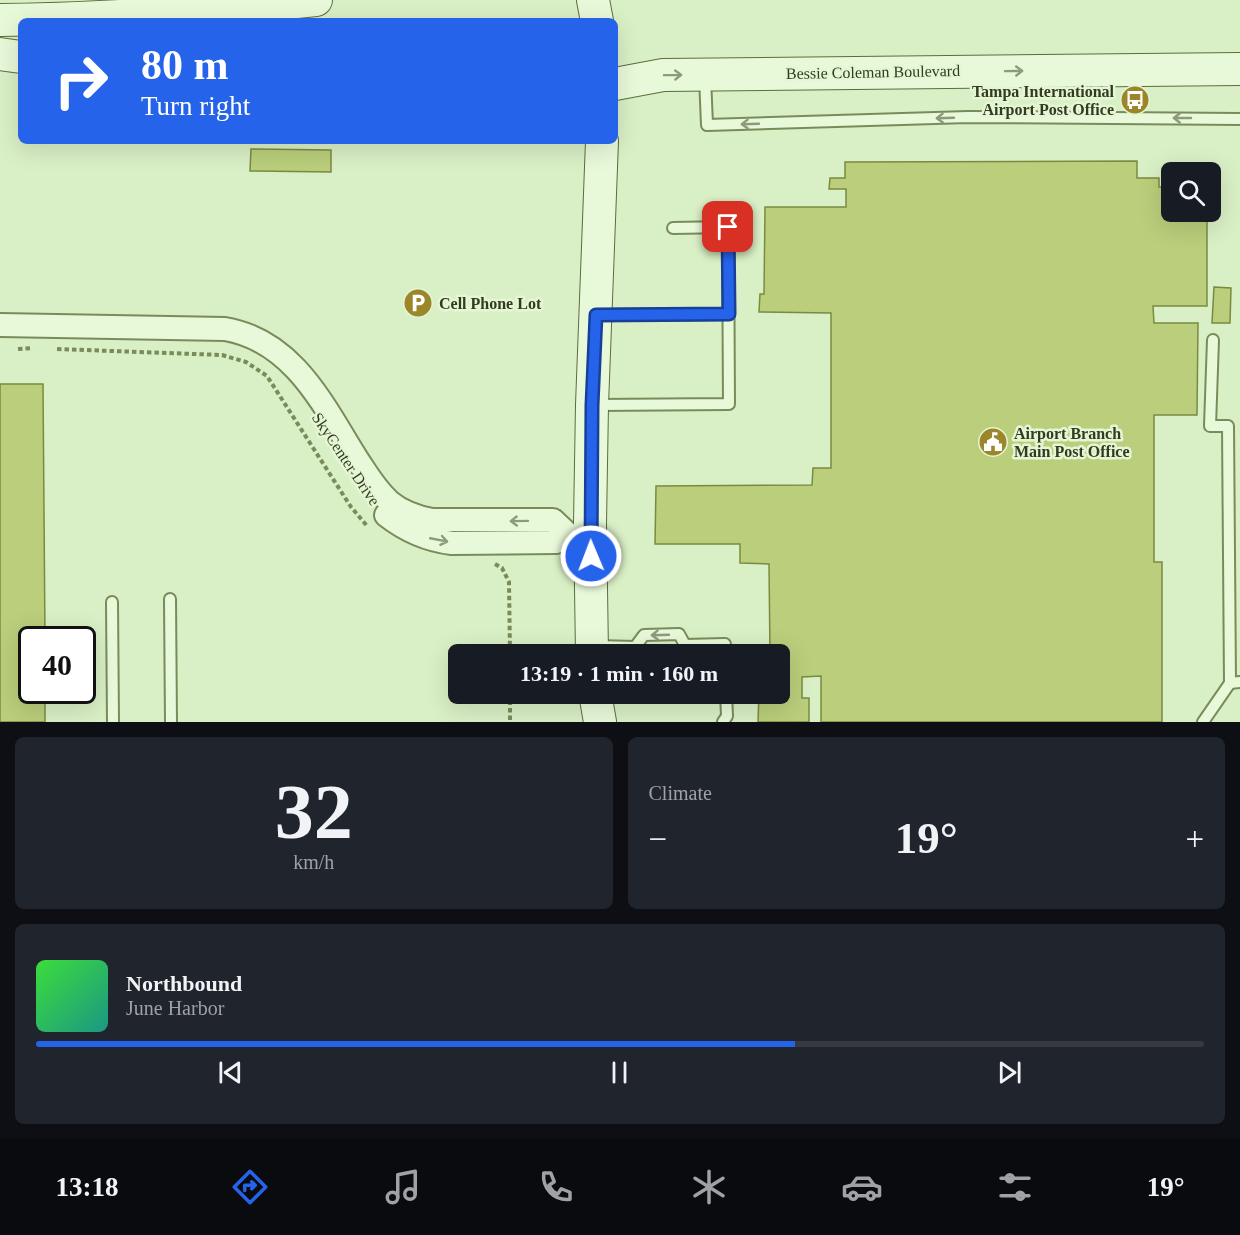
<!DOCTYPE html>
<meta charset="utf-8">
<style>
:root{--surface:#171b24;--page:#20242c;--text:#f1f3f6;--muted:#9ea1a6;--line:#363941;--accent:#2563eb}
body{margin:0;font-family:Georgia,serif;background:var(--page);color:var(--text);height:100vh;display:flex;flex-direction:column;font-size:22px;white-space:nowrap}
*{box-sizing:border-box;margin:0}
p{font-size:20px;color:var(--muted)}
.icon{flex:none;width:33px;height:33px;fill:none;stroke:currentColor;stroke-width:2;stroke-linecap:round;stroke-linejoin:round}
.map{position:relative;height:722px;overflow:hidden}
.side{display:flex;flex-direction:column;gap:15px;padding:15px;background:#0d0f14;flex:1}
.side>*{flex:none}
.top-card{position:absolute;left:18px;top:18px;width:600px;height:126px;border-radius:9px;box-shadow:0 6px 24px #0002;background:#2563eb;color:#fff;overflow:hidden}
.buttons{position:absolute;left:1161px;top:162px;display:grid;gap:12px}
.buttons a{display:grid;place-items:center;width:60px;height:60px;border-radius:9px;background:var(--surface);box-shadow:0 6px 24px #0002;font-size:30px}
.speed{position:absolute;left:18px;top:626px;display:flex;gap:12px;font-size:30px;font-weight:700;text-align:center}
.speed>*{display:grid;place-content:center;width:78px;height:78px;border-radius:50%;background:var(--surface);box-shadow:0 6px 24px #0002;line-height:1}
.speed .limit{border:3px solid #111;border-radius:9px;background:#fff;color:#111}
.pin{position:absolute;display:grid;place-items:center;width:51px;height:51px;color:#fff;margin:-26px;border-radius:12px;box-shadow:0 3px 9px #0006}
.me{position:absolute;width:66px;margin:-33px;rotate:359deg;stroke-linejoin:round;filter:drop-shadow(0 0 4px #0008)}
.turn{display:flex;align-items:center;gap:21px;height:126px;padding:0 24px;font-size:27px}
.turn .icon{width:78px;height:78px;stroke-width:2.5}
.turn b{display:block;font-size:42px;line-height:51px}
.big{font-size:45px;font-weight:700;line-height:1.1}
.side .widget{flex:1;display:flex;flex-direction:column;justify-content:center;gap:9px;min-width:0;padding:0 21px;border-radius:9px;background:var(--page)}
.side .dial{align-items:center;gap:0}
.dial b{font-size:78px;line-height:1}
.song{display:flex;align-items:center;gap:18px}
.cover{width:72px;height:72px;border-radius:9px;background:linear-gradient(135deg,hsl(120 70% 55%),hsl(170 70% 35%))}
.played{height:6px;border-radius:3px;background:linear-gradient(90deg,var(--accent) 65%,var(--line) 65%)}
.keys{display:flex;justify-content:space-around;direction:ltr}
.heat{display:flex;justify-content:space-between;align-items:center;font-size:33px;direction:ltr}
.side .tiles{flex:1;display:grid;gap:15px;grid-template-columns:1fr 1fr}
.widget:last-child{grid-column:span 2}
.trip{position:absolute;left:448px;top:644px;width:342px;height:60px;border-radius:9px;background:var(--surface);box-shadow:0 6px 24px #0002;font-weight:700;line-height:60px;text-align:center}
.dock{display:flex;height:96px;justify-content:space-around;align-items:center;background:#090b0e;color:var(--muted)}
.dock .icon{width:42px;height:42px}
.dock .active{color:var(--accent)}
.dock b{font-size:27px;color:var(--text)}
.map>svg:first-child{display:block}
.building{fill:#bace7b;stroke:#7a8a40;stroke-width:1.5}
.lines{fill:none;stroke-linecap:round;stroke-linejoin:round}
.lane-casing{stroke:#7a8b5b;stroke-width:14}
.street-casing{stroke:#7a8b5b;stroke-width:26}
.secondary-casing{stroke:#5d6c3e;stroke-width:34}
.path{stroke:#7a8b5b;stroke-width:4;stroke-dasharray:4.5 3;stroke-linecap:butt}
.lane{stroke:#e8f9d9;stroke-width:10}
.street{stroke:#e8f9d9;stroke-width:22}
.secondary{stroke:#e8f9d9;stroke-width:32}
.oneway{stroke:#8d9a7c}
.route-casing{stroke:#184099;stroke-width:15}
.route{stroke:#2563eb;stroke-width:10}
.labels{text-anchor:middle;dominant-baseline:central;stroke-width:5;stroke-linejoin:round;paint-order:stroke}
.street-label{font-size:16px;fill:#323b1f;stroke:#e5f6d5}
.poi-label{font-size:16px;font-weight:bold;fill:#323b1f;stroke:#e5f6d5;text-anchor:start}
</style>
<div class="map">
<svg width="1240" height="722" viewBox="0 0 1240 722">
<rect width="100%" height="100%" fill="#d9efc5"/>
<g class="building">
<polygon points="251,149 331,150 331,172 250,171"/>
<polygon points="1137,161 1137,178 1159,178 1159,187 1172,187 1172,212 1207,212 1207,306 1153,306 1154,323 1198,323 1197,415 1154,415 1154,562 1162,562 1162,722 821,722 821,676 802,677 802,698 809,698 809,722 758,722 759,693 780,693 780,654 770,654 769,564 740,563 740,544 655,544 656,486 812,485 813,468 831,468 831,313 759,312 760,294 764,294 765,207 846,207 846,189 829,189 830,178 845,178 845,162"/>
<polygon points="1214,287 1231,288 1230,323 1212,323"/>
<polygon points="0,384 43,384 45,639 32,639 32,690 45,690 45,722 0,722"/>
</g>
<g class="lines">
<g class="lane-casing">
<g id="lane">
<polyline points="705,77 707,125 968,117 1240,119"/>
<polyline points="599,315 729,314"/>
<polyline points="1213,340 1210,426 1228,426 1230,683 1240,682"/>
<polyline points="596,405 729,404 728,227 673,228"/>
<polyline points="170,599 171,722"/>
<polyline points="112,602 113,722"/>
<polyline points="685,645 725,644 725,654"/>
<polyline points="596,646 635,647"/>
<polyline points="635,647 644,635 679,634 685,645"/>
<polyline points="723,722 727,716 726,693"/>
<polyline points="1203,722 1230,683"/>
</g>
</g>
<g class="street-casing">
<g id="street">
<path d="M0,325L225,329C294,341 323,405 357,459C367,474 376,490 390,502C402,512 417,517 432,520H553L571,537"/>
<path d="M386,515C405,530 427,540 452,543L556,542L571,537H582"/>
</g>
</g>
<g class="secondary-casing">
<g id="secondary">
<polyline points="593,0 597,21"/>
<path d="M0,20C106,19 211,11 316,0"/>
<polyline points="0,54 21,57"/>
<polyline points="615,84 663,75 1240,69"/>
<polyline points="592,654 590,523 592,405 602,141"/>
<polyline points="595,693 600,722"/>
</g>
</g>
<g class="path">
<polyline points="18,349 32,348"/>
<polyline points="57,349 222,355 246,362 267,376 351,507 368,527"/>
<polyline points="495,564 502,568 509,582 510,654"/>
<polyline points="510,693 510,722"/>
</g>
<use href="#lane" class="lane"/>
<use href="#street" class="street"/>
<use href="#secondary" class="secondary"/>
</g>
<defs><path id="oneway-shaft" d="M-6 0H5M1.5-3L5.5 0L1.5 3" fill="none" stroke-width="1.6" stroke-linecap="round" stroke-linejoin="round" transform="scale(1.5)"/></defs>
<g class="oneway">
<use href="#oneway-shaft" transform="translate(1014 71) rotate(-1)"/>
<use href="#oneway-shaft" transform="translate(673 75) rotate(-1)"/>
<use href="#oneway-shaft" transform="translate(945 118) rotate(178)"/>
<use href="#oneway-shaft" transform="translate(1182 118) rotate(-180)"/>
<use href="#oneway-shaft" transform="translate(750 124) rotate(178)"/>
<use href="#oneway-shaft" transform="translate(519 521) rotate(179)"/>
<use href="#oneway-shaft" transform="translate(439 540) rotate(11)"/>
<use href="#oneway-shaft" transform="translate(660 635) rotate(178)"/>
</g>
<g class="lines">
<g class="route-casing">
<polyline id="route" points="591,556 592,405 596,315 729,314 728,227"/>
</g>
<use href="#route" class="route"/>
</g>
<defs>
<g id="bus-disc" transform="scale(1.5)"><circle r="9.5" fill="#9b862a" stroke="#e5f6d5"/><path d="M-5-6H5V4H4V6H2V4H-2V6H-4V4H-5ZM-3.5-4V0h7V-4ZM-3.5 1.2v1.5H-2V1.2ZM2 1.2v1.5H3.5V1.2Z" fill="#fff"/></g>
<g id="parking-disc" transform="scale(1.5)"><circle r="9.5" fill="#9b862a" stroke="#e5f6d5"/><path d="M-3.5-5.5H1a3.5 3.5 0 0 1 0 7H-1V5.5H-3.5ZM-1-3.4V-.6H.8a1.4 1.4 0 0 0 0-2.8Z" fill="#fff"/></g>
<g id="civic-disc" transform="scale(1.5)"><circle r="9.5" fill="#9b862a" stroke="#e5f6d5"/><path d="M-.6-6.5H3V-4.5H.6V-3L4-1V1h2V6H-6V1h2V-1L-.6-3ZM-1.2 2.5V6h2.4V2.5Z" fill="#fff"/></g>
</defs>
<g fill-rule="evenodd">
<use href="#bus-disc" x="1135" y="100"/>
<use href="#parking-disc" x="418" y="303"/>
<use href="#civic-disc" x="993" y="442"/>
</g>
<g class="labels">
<g class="street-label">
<text transform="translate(873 72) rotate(-1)">Bessie Coleman Boulevard</text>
<text transform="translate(346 459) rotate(56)">SkyCenter Drive</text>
</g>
<g class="poi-label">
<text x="1114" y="91" text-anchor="end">Tampa International<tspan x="1114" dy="18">Airport Post Office</tspan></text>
<text x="439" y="303">Cell Phone Lot</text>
<text x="1014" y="433">Airport Branch<tspan x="1014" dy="18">Main Post Office</tspan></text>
</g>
</g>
</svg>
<div class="buttons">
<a><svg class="icon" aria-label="search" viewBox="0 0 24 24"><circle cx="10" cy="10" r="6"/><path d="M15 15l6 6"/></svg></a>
</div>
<div class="speed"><div class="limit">40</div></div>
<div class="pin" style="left:728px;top:227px;background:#d93025"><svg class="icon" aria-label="arrive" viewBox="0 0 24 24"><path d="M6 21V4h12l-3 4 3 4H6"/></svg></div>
<svg class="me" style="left:591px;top:556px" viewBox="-20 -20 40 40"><circle r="17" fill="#2563eb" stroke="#fff" stroke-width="3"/><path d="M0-11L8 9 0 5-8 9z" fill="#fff"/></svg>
<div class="trip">13:19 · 1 min · 160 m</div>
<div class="top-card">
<div class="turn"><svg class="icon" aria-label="right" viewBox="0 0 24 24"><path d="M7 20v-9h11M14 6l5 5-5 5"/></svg><div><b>80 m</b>Turn right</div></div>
</div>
</div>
<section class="side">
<div class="tiles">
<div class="widget dial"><b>32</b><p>km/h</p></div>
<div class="widget"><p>Climate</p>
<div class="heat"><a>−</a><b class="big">19°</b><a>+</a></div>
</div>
<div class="widget">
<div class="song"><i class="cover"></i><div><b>Northbound</b><p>June Harbor</p></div></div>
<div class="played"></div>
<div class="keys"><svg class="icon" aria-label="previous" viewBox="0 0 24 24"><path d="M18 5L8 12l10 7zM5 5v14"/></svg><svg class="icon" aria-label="pause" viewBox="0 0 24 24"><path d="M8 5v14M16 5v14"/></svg><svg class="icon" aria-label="next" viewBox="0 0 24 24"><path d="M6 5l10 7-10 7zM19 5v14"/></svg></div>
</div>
</div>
</section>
<nav class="dock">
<b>13:18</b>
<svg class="icon active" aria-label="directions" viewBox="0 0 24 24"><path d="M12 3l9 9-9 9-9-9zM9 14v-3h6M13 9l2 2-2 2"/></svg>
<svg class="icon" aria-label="music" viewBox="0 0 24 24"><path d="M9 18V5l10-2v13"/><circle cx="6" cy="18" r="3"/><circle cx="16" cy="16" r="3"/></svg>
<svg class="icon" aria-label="phone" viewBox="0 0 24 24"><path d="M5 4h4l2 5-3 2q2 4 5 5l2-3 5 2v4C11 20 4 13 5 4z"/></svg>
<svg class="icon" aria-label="climate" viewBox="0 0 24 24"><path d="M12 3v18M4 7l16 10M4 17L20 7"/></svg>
<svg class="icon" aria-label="car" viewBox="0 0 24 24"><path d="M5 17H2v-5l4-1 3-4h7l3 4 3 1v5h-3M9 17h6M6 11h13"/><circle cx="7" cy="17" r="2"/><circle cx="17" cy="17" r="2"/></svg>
<svg class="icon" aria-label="filters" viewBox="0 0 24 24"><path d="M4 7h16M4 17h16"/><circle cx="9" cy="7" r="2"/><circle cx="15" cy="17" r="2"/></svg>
<b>19°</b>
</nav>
